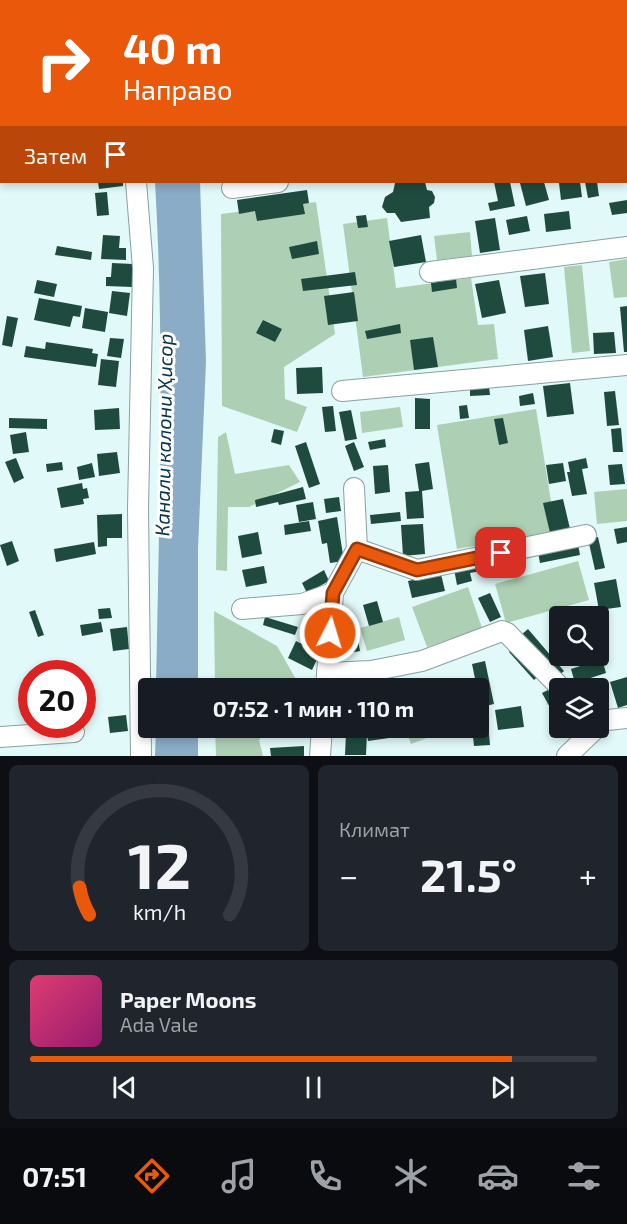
<!DOCTYPE html>
<html lang="ru">
<meta charset="utf-8">
<style>
:root{--surface:#171b24;--page:#20242c;--text:#f1f3f6;--muted:#9ea1a6;--line:#363941;--accent:#ea580c}
body{margin:0;font-family:"Exo 2",sans-serif;background:var(--page);color:var(--text);height:100vh;display:flex;flex-direction:column;font-size:22px;white-space:nowrap}
*{box-sizing:border-box;margin:0}
p{font-size:20px;color:var(--muted)}
.icon{flex:none;width:33px;height:33px;fill:none;stroke:currentColor;stroke-width:2;stroke-linecap:round;stroke-linejoin:round}
.map{position:relative;height:756px;overflow:hidden}
.panel{display:flex;flex-direction:column;gap:9px;padding:9px;background:#0d0f14;flex:1}
.panel>*{flex:none}
.banner{position:absolute;left:0px;top:0px;width:627px;height:183px;box-shadow:0 3px 9px #0003;background:#ea580c;color:#fff;overflow:hidden}
.fabs{position:absolute;left:549px;top:606px;display:grid;gap:12px}
.fabs a{display:grid;place-items:center;width:60px;height:60px;border-radius:6px;background:var(--surface);box-shadow:0 3px 9px #0003;font-size:30px}
.speed{position:absolute;left:18px;top:660px;display:flex;gap:12px;font-size:30px;font-weight:700;text-align:center}
.speed>*{display:grid;place-content:center;width:78px;height:78px;border-radius:50%;background:var(--surface);box-shadow:0 3px 9px #0003;line-height:1}
.speed .limit{border:9px solid #d22;background:#fff;color:#111}
.pin{position:absolute;display:grid;place-items:center;width:51px;height:51px;color:#fff;margin:-26px;border-radius:12px;box-shadow:0 3px 9px #0006}
.me{position:absolute;width:66px;margin:-33px;rotate:5deg;stroke-linejoin:round;filter:drop-shadow(0 0 4px #0008)}
.turn{display:flex;align-items:center;gap:21px;height:126px;padding:0 24px;font-size:27px}
.turn .icon{width:78px;height:78px;stroke-width:2.5}
.turn b{display:block;font-size:42px;line-height:51px}
.then{display:flex;align-items:center;height:57px;padding:0 24px;background:#0003;gap:12px;font-size:22px}
.big{font-size:45px;font-weight:700;line-height:1.1}
.panel .tile{flex:1;display:flex;flex-direction:column;justify-content:center;gap:9px;min-width:0;padding:0 21px;border-radius:9px;background:var(--page)}
.panel .dial{align-items:center;gap:0}
.dial svg{height:156px;overflow:visible;fill:none;stroke:var(--line);stroke-width:7;stroke-linecap:round;text-anchor:middle}
.dial text{fill:var(--text);stroke:none}
.song{display:flex;align-items:center;gap:18px}
.cover{width:72px;height:72px;border-radius:9px;background:linear-gradient(135deg,hsl(340 70% 55%),hsl(320 70% 35%))}
.played{height:6px;border-radius:3px;background:linear-gradient(90deg,var(--accent) 85%,var(--line) 85%)}
.keys{display:flex;justify-content:space-around;direction:ltr}
.heat{display:flex;justify-content:space-between;align-items:center;font-size:33px;direction:ltr}
.panel .tiles{flex:1;display:grid;gap:9px;grid-template-columns:1fr 1fr}
.tile:last-child{grid-column:span 2}
.trip{position:absolute;left:138px;top:678px;width:351px;height:60px;border-radius:6px;background:var(--surface);box-shadow:0 3px 9px #0003;font-weight:700;line-height:60px;text-align:center}
.tab-bar{display:flex;height:96px;justify-content:space-around;align-items:center;background:#090b0e;color:var(--muted)}
.tab-bar .icon{width:42px;height:42px}
.tab-bar .current{color:var(--accent)}
.tab-bar b{font-size:27px;color:var(--text)}
.map>svg:first-child{display:block}
.forest{fill:#add0b4}
.water{fill:#8aacc6}
.building{fill:#1f4b3f}
.lines{fill:none;stroke-linecap:round;stroke-linejoin:round}
.minor-casing{stroke:#8ca0a0;stroke-width:22}
.minor{stroke:#fff;stroke-width:20}
.route-casing{stroke:#983908;stroke-width:15}
.route{stroke:#ea580c;stroke-width:10}
.labels{text-anchor:middle;dominant-baseline:central;stroke-width:6;stroke-linejoin:round;paint-order:stroke}
.water-label{font-size:20px;font-style:italic;fill:#06334e;stroke:#fff}
</style>
<div class="map">
<svg width="627" height="756" viewBox="0 0 627 756">
<rect width="100%" height="100%" fill="#e2f9f9"/>
<g class="forest">
<polygon points="316,202 335,334 284,367 285,399 307,407 297,432 222,406 221,214"/>
<polygon points="387,218 396,288 471,278 478,325 494,324 498,359 363,377 343,224"/>
<polygon points="470,232 472,256 437,260 434,236"/>
<polygon points="627,259 627,297 614,298 609,262"/>
<polygon points="582,265 590,351 572,353 564,267"/>
<polygon points="400,407 403,427 362,433 360,412"/>
<polygon points="536,409 556,532 457,549 437,425"/>
<polygon points="226,432 235,474 289,465 300,482 249,507 228,507 227,571 216,570 218,437"/>
<polygon points="627,489 627,521 597,524 594,492"/>
<polygon points="578,561 589,600 506,623 495,584"/>
<polygon points="468,587 482,628 427,647 412,607"/>
<polygon points="214,611 277,646 301,688 215,688"/>
<polygon points="399,617 405,640 367,651 360,628"/>
<polygon points="215,728 270,728 259,740 263,756 216,756"/>
<polygon points="405,728 454,728 411,744"/>
</g>
<g class="water">
<path d="M155,182H200L206,362L198,548V688H156C159,520 165,350 155,182Z"/>
<polygon points="156,728 198,728 198,756 155,756"/>
</g>
<g class="building">
<polygon points="98,182 123,182 123,186 99,189"/>
<polygon points="410,182 425,182 427,190 432,191 435,197 434,203 429,207 430,218 401,222 395,213 387,213 382,207 385,197 393,192 395,183"/>
<polygon points="494,182 510,182 515,206 490,211 488,203 498,201"/>
<polygon points="527,182 544,182 549,200 526,206 520,183"/>
<polygon points="580,182 582,197 561,200 559,183"/>
<polygon points="585,182 597,182 599,196 588,198"/>
<polygon points="307,190 309,203 303,204 305,214 257,221 255,211 239,214 237,200"/>
<polygon points="107,192 109,215 97,216 95,193"/>
<polygon points="627,200 627,213 612,215 609,203"/>
<polygon points="569,211 571,229 546,232 544,214"/>
<polygon points="366,215 368,227 358,228 356,216"/>
<polygon points="527,216 530,231 509,235 506,220"/>
<polygon points="495,218 500,250 480,253 475,221"/>
<polygon points="103,235 120,236 119,248 126,248 126,260 101,259"/>
<polygon points="421,235 426,262 394,267 389,241"/>
<polygon points="317,241 319,254 292,259 289,247"/>
<polygon points="57,246 92,252 91,260 55,255"/>
<polygon points="112,263 133,264 132,287 106,286 106,277 111,277"/>
<polygon points="355,272 357,285 303,291 301,279"/>
<polygon points="545,273 549,304 525,307 520,276"/>
<polygon points="456,279 457,288 432,292 431,283"/>
<polygon points="37,280 57,284 54,297 34,293"/>
<polygon points="499,280 506,313 482,318 475,284"/>
<polygon points="112,291 130,293 127,316 109,313"/>
<polygon points="354,292 358,321 328,325 324,296"/>
<polygon points="39,298 82,306 80,317 73,316 70,327 34,320"/>
<polygon points="627,306 627,352 624,352 620,307"/>
<polygon points="85,308 108,312 105,332 82,328"/>
<polygon points="7,316 18,318 12,347 2,345"/>
<polygon points="263,320 282,329 275,342 256,333"/>
<polygon points="400,324 401,333 367,339 365,331"/>
<polygon points="548,326 553,357 528,361 524,330"/>
<polygon points="614,332 616,353 594,354 593,333"/>
<polygon points="433,337 438,367 414,370 410,340"/>
<polygon points="110,338 124,339 121,358 107,356"/>
<polygon points="46,342 93,349 92,353 98,354 96,367 24,357 26,346 45,349"/>
<polygon points="101,359 119,361 116,387 98,385"/>
<polygon points="322,367 323,393 297,394 296,368"/>
<polygon points="570,383 574,414 547,417 543,386"/>
<polygon points="489,386 490,395 470,396 470,388"/>
<polygon points="615,391 619,425 607,426 604,392"/>
<polygon points="533,393 535,404 520,406 519,396"/>
<polygon points="415,398 430,399 430,429 415,429"/>
<polygon points="467,405 469,418 460,419 459,406"/>
<polygon points="333,406 336,431 325,432 322,407"/>
<polygon points="119,408 120,429 95,430 94,410"/>
<polygon points="351,410 357,439 345,441 339,412"/>
<polygon points="9,418 47,419 47,429 9,428"/>
<polygon points="503,418 508,443 499,445 494,419"/>
<polygon points="621,428 623,452 613,452 611,429"/>
<polygon points="274,429 284,431 281,445 271,442"/>
<polygon points="26,432 29,452 13,454 10,435"/>
<polygon points="385,439 386,447 370,450 368,442"/>
<polygon points="306,442 320,484 309,488 295,446"/>
<polygon points="354,442 364,467 354,471 345,446"/>
<polygon points="117,452 120,473 99,476 97,454"/>
<polygon points="16,458 24,478 14,483 5,462"/>
<polygon points="586,458 588,468 582,469 587,494 572,496 567,472 570,472 568,462"/>
<polygon points="62,462 63,470 47,472 46,464"/>
<polygon points="429,462 433,489 422,491 424,518 407,519 405,492 419,491 415,464"/>
<polygon points="92,463 95,477 79,480 77,467"/>
<polygon points="563,463 566,481 549,484 546,465"/>
<polygon points="622,464 625,484 610,485 608,465"/>
<polygon points="388,465 390,492 375,494 373,466"/>
<polygon points="82,483 83,489 87,488 89,498 83,499 84,504 61,508 57,488"/>
<polygon points="303,487 306,499 279,505 278,502 256,507 255,500"/>
<polygon points="339,497 341,511 326,513 324,499"/>
<polygon points="563,499 571,533 551,537 543,503"/>
<polygon points="313,502 316,519 299,522 296,505"/>
<polygon points="400,512 401,521 371,524 370,515"/>
<polygon points="122,514 122,538 107,538 107,546 98,547 97,515"/>
<polygon points="337,517 344,561 330,563 327,543 322,544 318,521"/>
<polygon points="309,521 311,531 285,535 284,525"/>
<polygon points="423,524 425,554 403,556 401,525"/>
<polygon points="627,527 627,542 617,544 614,529"/>
<polygon points="258,532 262,554 242,558 238,536"/>
<polygon points="598,537 605,568 595,570 588,539"/>
<polygon points="12,541 19,561 7,566 0,545"/>
<polygon points="94,542 96,554 56,562 54,549"/>
<polygon points="578,544 580,555 540,563 538,552"/>
<polygon points="485,561 486,570 470,573 472,581 457,585 454,569"/>
<polygon points="264,566 267,583 246,587 242,570"/>
<polygon points="324,570 329,581 307,593 302,583"/>
<polygon points="441,574 445,591 412,598 408,581"/>
<polygon points="616,579 621,607 599,610 594,583"/>
<polygon points="490,593 501,617 490,622 478,598"/>
<polygon points="377,601 383,622 369,626 363,605"/>
<polygon points="318,606 325,608 322,627 314,626"/>
<polygon points="110,608 112,618 99,619 98,609"/>
<polygon points="35,610 44,635 38,637 29,612"/>
<polygon points="265,617 298,627 295,635 263,625"/>
<polygon points="101,622 103,632 82,636 80,625"/>
<polygon points="127,627 129,649 113,651 110,629"/>
<polygon points="528,629 564,671 557,677 521,635"/>
<polygon points="356,630 360,651 345,654 340,633"/>
<polygon points="296,641 320,653 312,670 288,658"/>
<polygon points="516,645 541,674 534,680 509,652"/>
<polygon points="602,659 606,673 575,683 571,669"/>
<polygon points="485,661 494,704 481,707 478,688 477,688 472,664"/>
<polygon points="393,677 395,688 381,688 380,680"/>
<polygon points="627,677 627,705 618,708 610,682"/>
<polygon points="377,679 378,688 362,688 361,682"/>
<rect x="333" y="683" width="20" height="5"/>
<polygon points="552,688 560,703 560,726 542,693"/>
<polygon points="521,706 524,727 498,730 495,710"/>
<polygon points="126,715 128,731 110,733 108,717"/>
<polygon points="488,722 490,745 474,746 472,728 478,728 478,723"/>
<polygon points="300,728 316,728 317,735 301,737"/>
<polygon points="366,728 388,728 389,738 368,741"/>
<polygon points="450,728 468,728 469,736 451,738"/>
<polygon points="346,733 367,733 366,755 345,755"/>
<polygon points="304,746 304,756 271,756 270,748"/>
</g>
<g class="lines">
<g class="minor-casing">
<g id="minor">
<polyline points="97,0 97,2"/>
<polyline points="626,14 627,13"/>
<polyline points="626,134 627,133"/>
<polyline points="136,182 143,268 138,509 141,756"/>
<polyline points="232,188 278,182"/>
<polyline points="430,272 627,247"/>
<polyline points="342,391 627,365"/>
<polyline points="354,488 357,549"/>
<polyline points="242,609 302,604 333,593"/>
<polyline points="327,673 371,671 422,661 502,631 507,633 561,688"/>
<polyline points="326,688 333,593 357,549 417,570 586,535"/>
<polyline points="598,721 627,718"/>
<polyline points="0,737 74,732"/>
<polyline points="320,756 322,728"/>
<polyline points="567,756 596,728"/>
</g>
</g>
<use href="#minor" class="minor"/>
</g>
<g class="lines">
<g class="route-casing">
<polyline id="route" points="330,633 333,593 357,549 417,570 501,553"/>
</g>
<use href="#route" class="route"/>
</g>
<g class="labels">
<g class="water-label">
<text transform="translate(163 435) rotate(-89)">Канали калони Ҳисор</text>
</g>
</g>
</svg>
<div class="fabs">
<a><svg class="icon" aria-label="search" viewBox="0 0 24 24"><circle cx="10" cy="10" r="6"/><path d="M15 15l6 6"/></svg></a>
<a><svg class="icon" aria-label="layers" viewBox="0 0 24 24"><path d="M12 4l9 5-9 5-9-5zM3 14l9 5 9-5"/></svg></a>
</div>
<div class="speed"><div class="limit">20</div></div>
<div class="pin" style="left:501px;top:553px;background:#d93025"><svg class="icon" aria-label="arrive" viewBox="0 0 24 24"><path d="M6 21V4h12l-3 4 3 4H6"/></svg></div>
<svg class="me" style="left:330px;top:633px" viewBox="-20 -20 40 40"><circle r="17" fill="#ea580c" stroke="#fff" stroke-width="3"/><path d="M0-11L8 9 0 5-8 9z" fill="#fff"/></svg>
<div class="trip">07:52 · 1 мин · 110 m</div>
<div class="banner">
<div class="turn"><svg class="icon" aria-label="right" viewBox="0 0 24 24"><path d="M7 20v-9h11M14 6l5 5-5 5"/></svg><div><b>40 m</b>Направо</div></div>
<div class="then">Затем<svg class="icon" aria-label="arrive" viewBox="0 0 24 24"><path d="M6 21V4h12l-3 4 3 4H6"/></svg></div>
</div>
</div>
<section class="panel">
<div class="tiles">
<div class="tile dial"><svg viewBox="0 0 100 80">
<path d="M14 69A42 42 0 1 1 86 69"/>
<path d="M14 69A42 42 0 0 1 9 55" stroke="#ea580c"/>
<text x="50" y="56" font-size="32" font-weight="700">12</text>
<text x="50" y="72" font-size="11">km/h</text>
</svg></div>
<div class="tile"><p>Климат</p>
<div class="heat"><a>−</a><b class="big">21.5°</b><a>+</a></div>
</div>
<div class="tile">
<div class="song"><i class="cover"></i><div><b>Paper Moons</b><p>Ada Vale</p></div></div>
<div class="played"></div>
<div class="keys"><svg class="icon" aria-label="previous" viewBox="0 0 24 24"><path d="M18 5L8 12l10 7zM5 5v14"/></svg><svg class="icon" aria-label="pause" viewBox="0 0 24 24"><path d="M8 5v14M16 5v14"/></svg><svg class="icon" aria-label="next" viewBox="0 0 24 24"><path d="M6 5l10 7-10 7zM19 5v14"/></svg></div>
</div>
</div>
</section>
<nav class="tab-bar">
<b>07:51</b>
<svg class="icon current" aria-label="directions" viewBox="0 0 24 24"><path d="M12 3l9 9-9 9-9-9zM9 14v-3h6M13 9l2 2-2 2"/></svg>
<svg class="icon" aria-label="music" viewBox="0 0 24 24"><path d="M9 18V5l10-2v13"/><circle cx="6" cy="18" r="3"/><circle cx="16" cy="16" r="3"/></svg>
<svg class="icon" aria-label="phone" viewBox="0 0 24 24"><path d="M5 4h4l2 5-3 2q2 4 5 5l2-3 5 2v4C11 20 4 13 5 4z"/></svg>
<svg class="icon" aria-label="climate" viewBox="0 0 24 24"><path d="M12 3v18M4 7l16 10M4 17L20 7"/></svg>
<svg class="icon" aria-label="car" viewBox="0 0 24 24"><path d="M5 17H2v-5l4-1 3-4h7l3 4 3 1v5h-3M9 17h6M6 11h13"/><circle cx="7" cy="17" r="2"/><circle cx="17" cy="17" r="2"/></svg>
<svg class="icon" aria-label="filters" viewBox="0 0 24 24"><path d="M4 7h16M4 17h16"/><circle cx="9" cy="7" r="2"/><circle cx="15" cy="17" r="2"/></svg>
</nav>
